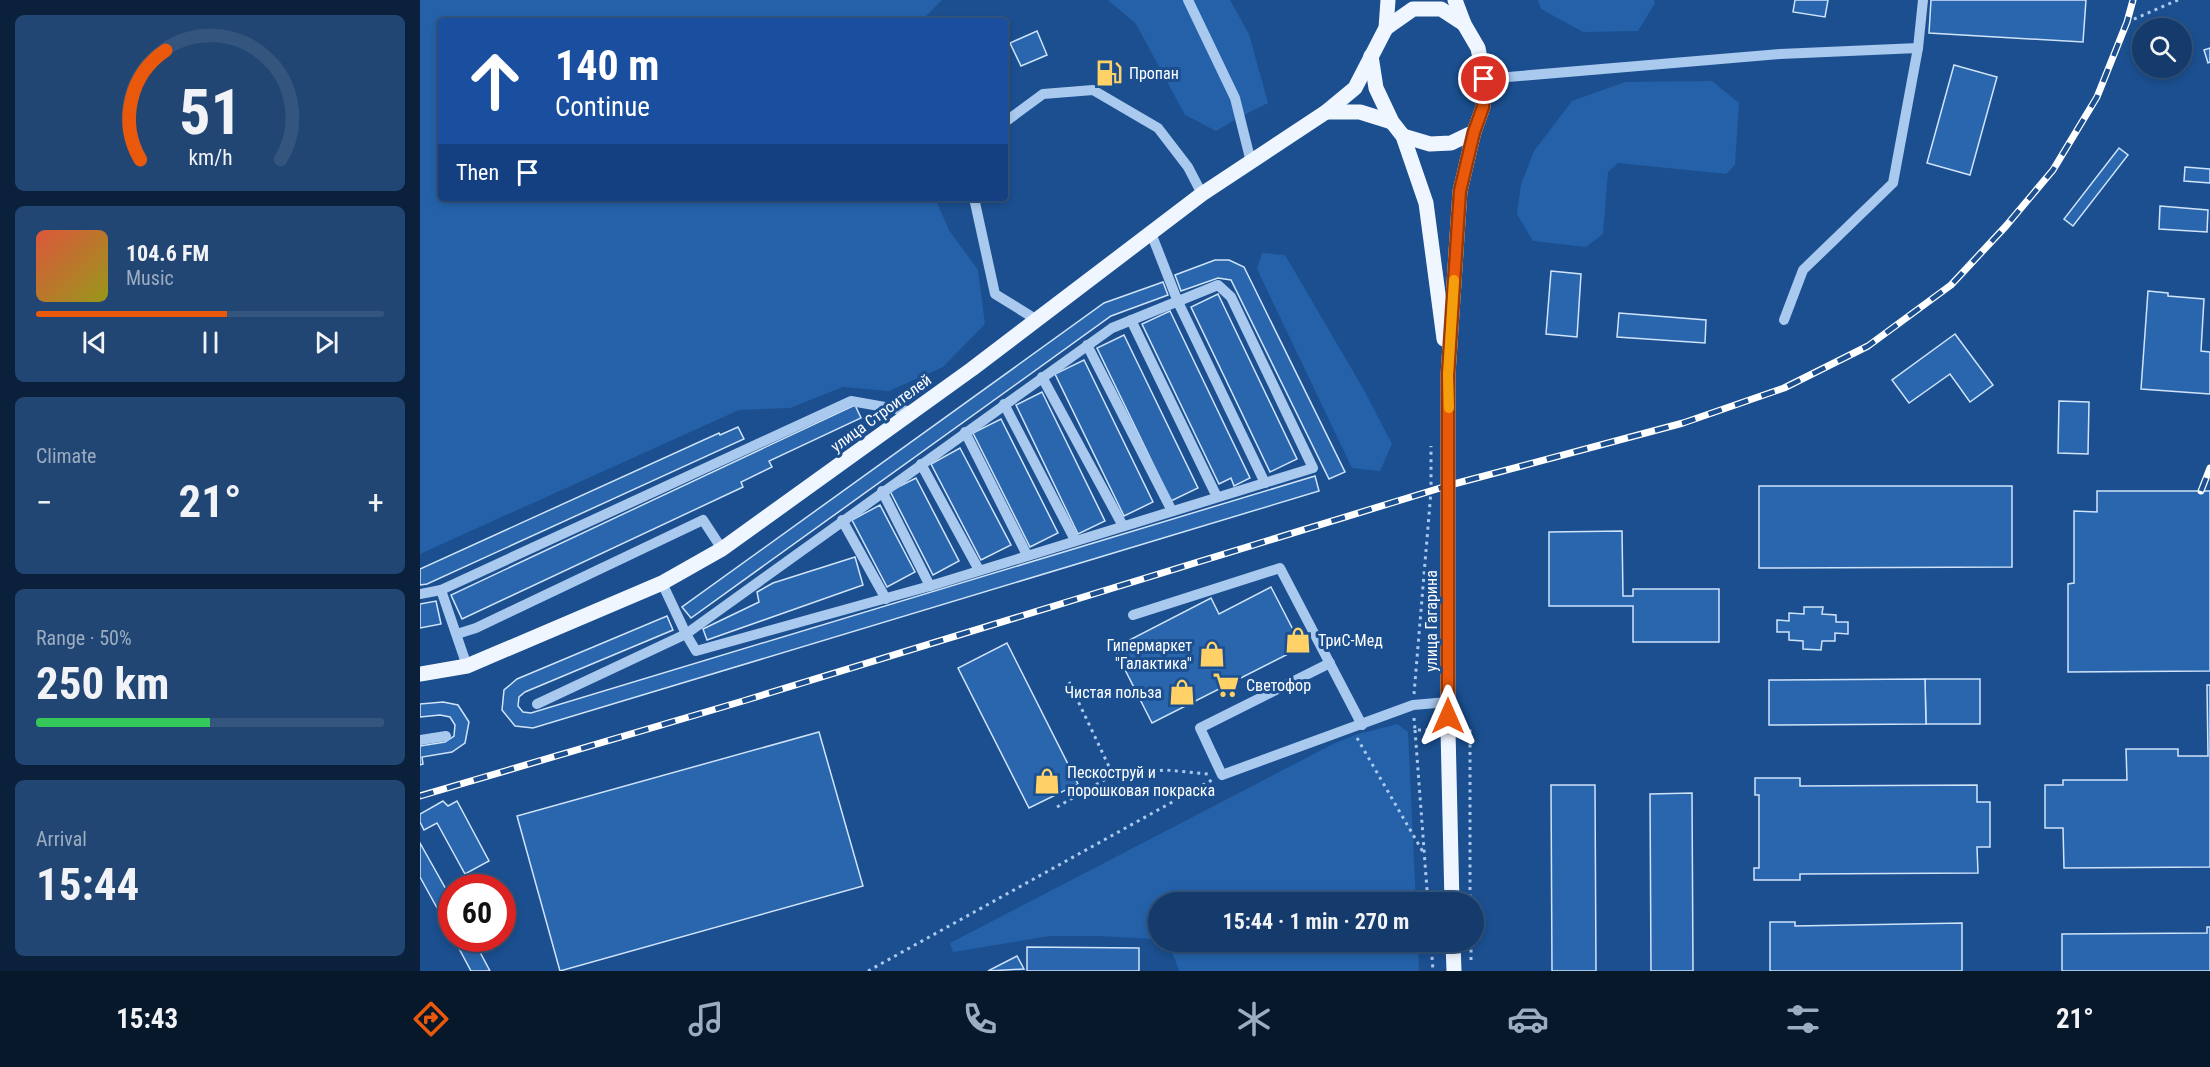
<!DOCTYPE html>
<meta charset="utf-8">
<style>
:root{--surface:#143b6b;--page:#214673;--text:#f1f3f6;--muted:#9dadc1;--line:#33557e;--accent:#ea580c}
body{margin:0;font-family:"Roboto Condensed",sans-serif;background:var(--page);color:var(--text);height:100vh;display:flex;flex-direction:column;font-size:22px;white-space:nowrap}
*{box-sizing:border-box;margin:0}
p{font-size:20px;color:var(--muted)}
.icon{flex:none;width:33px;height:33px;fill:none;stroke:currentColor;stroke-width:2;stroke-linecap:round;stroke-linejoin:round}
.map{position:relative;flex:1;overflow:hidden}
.side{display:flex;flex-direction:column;gap:15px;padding:15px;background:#0b203b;width:420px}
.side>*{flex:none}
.top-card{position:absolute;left:18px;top:18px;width:570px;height:183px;border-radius:6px;box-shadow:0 3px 9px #0003,0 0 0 2px var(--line);background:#1a4fa0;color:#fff;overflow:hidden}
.buttons{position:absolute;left:1712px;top:18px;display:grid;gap:12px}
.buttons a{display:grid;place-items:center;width:60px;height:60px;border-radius:50%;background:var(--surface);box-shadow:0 3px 9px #0003,0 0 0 2px var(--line);font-size:30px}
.speed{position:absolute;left:18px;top:874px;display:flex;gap:12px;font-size:30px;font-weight:700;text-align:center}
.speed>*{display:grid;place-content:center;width:78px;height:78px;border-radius:50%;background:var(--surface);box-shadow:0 3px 9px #0003,0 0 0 2px var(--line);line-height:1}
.speed .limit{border:9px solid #d22;background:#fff;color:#111}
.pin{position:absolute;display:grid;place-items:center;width:51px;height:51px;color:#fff;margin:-26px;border:3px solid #fff;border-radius:50%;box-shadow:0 2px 6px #0007}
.me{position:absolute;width:66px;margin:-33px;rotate:0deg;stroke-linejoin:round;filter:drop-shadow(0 0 4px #0008)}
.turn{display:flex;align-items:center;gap:21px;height:126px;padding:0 18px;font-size:27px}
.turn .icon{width:78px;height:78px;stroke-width:2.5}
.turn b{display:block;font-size:42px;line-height:51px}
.then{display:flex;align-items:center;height:57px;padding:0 18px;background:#0003;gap:12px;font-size:22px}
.big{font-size:45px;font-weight:700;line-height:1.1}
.side .tile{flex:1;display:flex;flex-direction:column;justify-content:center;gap:9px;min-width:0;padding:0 21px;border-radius:9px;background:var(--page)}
.side .dial{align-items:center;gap:0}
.dial svg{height:156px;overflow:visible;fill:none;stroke:var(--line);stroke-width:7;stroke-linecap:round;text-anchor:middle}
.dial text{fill:var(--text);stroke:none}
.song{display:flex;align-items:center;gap:18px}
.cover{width:72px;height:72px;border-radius:9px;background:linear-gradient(135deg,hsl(10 70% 55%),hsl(60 70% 35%))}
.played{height:6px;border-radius:3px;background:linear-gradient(90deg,var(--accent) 55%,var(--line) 55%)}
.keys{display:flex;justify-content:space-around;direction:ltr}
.heat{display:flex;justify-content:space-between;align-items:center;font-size:33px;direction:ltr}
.charge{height:9px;border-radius:4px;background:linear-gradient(90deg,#34c759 50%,var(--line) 0)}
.trip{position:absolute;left:728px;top:892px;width:336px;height:60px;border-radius:30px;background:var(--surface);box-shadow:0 3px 9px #0003,0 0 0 2px var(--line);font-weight:700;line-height:60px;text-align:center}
.menu{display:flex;height:96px;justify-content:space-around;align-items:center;background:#08182b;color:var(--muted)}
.menu .icon{width:42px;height:42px}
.menu .current{color:var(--accent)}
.menu b{font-size:27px;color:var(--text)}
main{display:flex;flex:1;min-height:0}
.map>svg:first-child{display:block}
.green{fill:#2461a8}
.building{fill:#2a66ad;stroke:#cfe3fa;stroke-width:1.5}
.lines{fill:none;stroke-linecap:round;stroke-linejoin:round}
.path{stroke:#a9c9ee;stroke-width:3;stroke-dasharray:3 4.5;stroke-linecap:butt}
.minor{stroke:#a9c9ee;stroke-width:10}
.major{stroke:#f0f6ff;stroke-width:15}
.rail-casing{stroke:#fff;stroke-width:7}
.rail{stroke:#1b4f8f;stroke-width:4.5;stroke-dasharray:14;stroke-linecap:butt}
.route-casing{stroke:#983908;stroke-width:15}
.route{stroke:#ea580c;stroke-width:10}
.slow{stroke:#f59e0b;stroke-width:10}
.labels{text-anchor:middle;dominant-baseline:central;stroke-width:6;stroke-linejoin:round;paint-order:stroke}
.poi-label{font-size:16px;fill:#fff;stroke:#1b4f8f;text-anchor:start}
.street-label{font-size:16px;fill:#fff;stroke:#1b4f8f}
</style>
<main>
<section class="side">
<div class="tile dial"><svg viewBox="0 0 100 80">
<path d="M14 69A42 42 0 1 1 86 69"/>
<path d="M14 69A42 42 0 0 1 27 13" stroke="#ea580c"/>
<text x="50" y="56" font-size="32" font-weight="700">51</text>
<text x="50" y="72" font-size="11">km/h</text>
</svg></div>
<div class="tile">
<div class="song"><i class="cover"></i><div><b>104.6 FM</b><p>Music</p></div></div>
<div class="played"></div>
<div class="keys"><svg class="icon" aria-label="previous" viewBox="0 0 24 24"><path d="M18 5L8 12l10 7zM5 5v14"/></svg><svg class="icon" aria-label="pause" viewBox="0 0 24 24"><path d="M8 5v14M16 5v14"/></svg><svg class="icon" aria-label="next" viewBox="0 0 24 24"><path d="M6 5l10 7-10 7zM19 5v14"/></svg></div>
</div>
<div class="tile"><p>Climate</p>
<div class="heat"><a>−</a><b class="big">21°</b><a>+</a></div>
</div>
<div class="tile"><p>Range · 50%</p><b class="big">250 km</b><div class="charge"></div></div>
<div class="tile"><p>Arrival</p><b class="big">15:44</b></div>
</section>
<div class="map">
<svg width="1790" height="971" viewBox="0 0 1790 971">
<rect width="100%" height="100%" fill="#1b4f8f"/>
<g class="green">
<polygon points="0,0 522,0 501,21 21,21 21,198 515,198 529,230 558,270 565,324 523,367 469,391 423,387 370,408 319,410 0,554"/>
<polygon points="688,0 810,0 829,34 848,103 818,118 796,131 765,115 716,24"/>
<polygon points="1118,0 1234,0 1235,3 1218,31 1163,32 1121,9"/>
<polygon points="1292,81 1319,103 1315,165 1306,174 1198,163 1188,172 1183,234 1166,247 1113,241 1097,214 1101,184 1114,151 1152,101 1205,82"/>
<polygon points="842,253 865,255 944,390 972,444 960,471 932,468 837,269"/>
<polygon points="977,724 988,732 996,903 738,903 738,941 734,939 678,936 630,936 533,952 530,943 913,744 935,735"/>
<path d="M740,942H998L999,971H759C755,959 752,948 740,942Z"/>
</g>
<g class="building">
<polygon points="1375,0 1408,0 1405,17 1373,12"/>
<polygon points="1511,0 1666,0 1663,42 1509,33"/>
<polygon points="617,31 627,55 601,66 590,43"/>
<polygon points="1790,48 1790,62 1788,63 1784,50"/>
<polygon points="1534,65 1577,77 1550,175 1507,163"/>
<polygon points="1699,148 1708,155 1653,226 1644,219"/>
<polygon points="1765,167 1790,169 1790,183 1764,181"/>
<polygon points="1740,206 1788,210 1787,232 1739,229"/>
<polygon points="795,260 809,260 824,267 925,472 909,479 811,280 798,278 761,291 755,275"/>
<polygon points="1131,271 1161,274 1157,337 1126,334"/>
<polygon points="743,282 748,295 691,316 271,618 262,607 684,303"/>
<polygon points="1728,291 1748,293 1748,296 1784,299 1781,351 1790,352 1790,394 1721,389"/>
<polygon points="798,294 877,459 850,472 771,307"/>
<polygon points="750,311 830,478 814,486 811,478 799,484 722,324"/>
<polygon points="1199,313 1286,320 1285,343 1197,337"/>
<polygon points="1535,334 1573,385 1550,402 1530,374 1489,403 1472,380"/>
<polygon points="704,335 778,488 751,501 677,348"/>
<polygon points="664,360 733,502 704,516 635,374"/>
<polygon points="622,392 685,521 658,534 596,405"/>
<polygon points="1639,401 1669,402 1668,454 1638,453"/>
<polygon points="435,405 441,418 349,461 352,467 321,482 323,487 42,619 31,595"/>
<polygon points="581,419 638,533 610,547 553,433"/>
<polygon points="318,427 324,439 7,584 0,585 0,569 299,433 300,435"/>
<polygon points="540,448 591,545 561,560 511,464"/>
<polygon points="895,476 899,491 113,728 95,726 82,710 84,690 97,679 247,616 253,630 105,692 99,697 98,706 103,712 111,713"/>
<polygon points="496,478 539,561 513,575 470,491"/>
<polygon points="1339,486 1592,486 1592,567 1339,568"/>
<polygon points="1677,491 1790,491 1790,671 1648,672 1648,584 1654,583 1654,511 1677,512"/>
<polygon points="460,505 495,572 467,587 432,520"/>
<polygon points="1202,531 1203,596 1213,596 1213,589 1299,589 1299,642 1213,642 1213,606 1129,606 1129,532"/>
<polygon points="435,557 443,585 287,640 283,629 339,602 337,592 353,583"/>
<polygon points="851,587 882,647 732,723 694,648 791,598 799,614"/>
<polygon points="16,601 21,624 0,628 0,604"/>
<polygon points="1384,607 1403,607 1402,614 1416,615 1416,622 1428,622 1428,634 1415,633 1415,641 1402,641 1401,650 1383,649 1383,641 1369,640 1369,632 1357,632 1357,620 1369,621 1369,613 1384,614"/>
<polygon points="587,643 658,784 609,808 538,668"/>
<polygon points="1505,679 1560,679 1560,724 1506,724"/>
<polygon points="1505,679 1506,724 1349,725 1349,680"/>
<polygon points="1787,685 1790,685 1790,867 1644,868 1643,828 1625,828 1625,785 1643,785 1643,780 1707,780 1706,749 1758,749 1758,756 1788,756"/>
<polygon points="23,702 38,705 49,722 45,743 32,752 2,757 3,764 0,765 0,746 25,742 34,736 35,725 30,717 20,715 0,717 0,704"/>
<polygon points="399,732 443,886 140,971 97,816"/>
<polygon points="1335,778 1380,778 1380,786 1557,785 1557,802 1570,802 1570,847 1557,847 1558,873 1380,874 1380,880 1334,880 1334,868 1339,868 1339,795 1335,795"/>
<polygon points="1131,785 1175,785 1176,971 1132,971"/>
<polygon points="1272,793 1273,971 1231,971 1230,794"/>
<polygon points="23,801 28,806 37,801 69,861 45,874 17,823 4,830 0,822 0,814"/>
<polygon points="0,843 32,900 32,935 0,877"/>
<polygon points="1350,922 1375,922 1375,926 1542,923 1542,971 1350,971"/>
<polygon points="1787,927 1790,927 1790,971 1642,971 1642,934 1787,933"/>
<polygon points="34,939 53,939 70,971 51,971"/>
<polygon points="607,947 719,948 719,971 607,971"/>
<polygon points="597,956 604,969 568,971"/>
</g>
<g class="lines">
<g class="path">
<polyline points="1707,22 1758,0"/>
<polyline points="649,682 693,775 746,770 788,774"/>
<polyline points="994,694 1011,491 1011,446"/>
<polyline points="994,718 995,730 1015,730"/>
<polyline points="1043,729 1050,729 1050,903"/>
<polyline points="995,730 1008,903"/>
<polyline points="937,738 1003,852"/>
<polyline points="637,807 693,775"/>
<polyline points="1011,942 1013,971"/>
<polyline points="1051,942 1051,961"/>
<polyline points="448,971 792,780"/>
</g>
<g class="minor">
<polyline points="768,0 815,98 831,162"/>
<polyline points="1064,79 1360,54 1498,48"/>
<polyline points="585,122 623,94 673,90 738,128 768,167 782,194"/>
<polyline points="554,198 575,294 617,320"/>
<polyline points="731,233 758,302 845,483"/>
<polyline points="711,320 797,497"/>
<polyline points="1364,320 1383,270 1473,183 1498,48 1503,0"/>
<polyline points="667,345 752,511"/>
<polyline points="622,377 703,526"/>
<polyline points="584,404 655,540"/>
<polyline points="545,432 607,555"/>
<polyline points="501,464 559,570"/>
<polyline points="462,491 510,586"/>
<polyline points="422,520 466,599"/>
<polyline points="21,590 47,666"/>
<polyline points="0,594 21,590 431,401 493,412"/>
<polyline points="713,615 860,568 942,725"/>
<polyline points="37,634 56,628 283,520 302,549"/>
<polyline points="910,663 780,728 802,775 993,705 1028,702"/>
<polyline points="117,704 266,634 692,328 798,285 811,297 893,468 510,586 276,651 266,634 242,583"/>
<polyline points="0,740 26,736"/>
</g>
<g class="major">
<polyline points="966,28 993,9 1021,9 1044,24"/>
<polyline points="951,56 956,88 972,122 983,136 1006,203 1024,339"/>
<polyline points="906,112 940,112 972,122"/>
<polyline points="983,136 1010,144 1031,143 1054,132"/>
<polyline points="0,674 47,666 242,583 302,549 552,369 782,194 906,112 935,88 966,28 968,0"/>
<polyline points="1032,903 1028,730 1028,375 1040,191 1054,132 1063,107 1064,79 1058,48 1044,24 1035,0"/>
<polyline points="1033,942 1034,971"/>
</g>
<g class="rail-casing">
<g id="rail">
<polyline points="1781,491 1790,468"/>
<polyline points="0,796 323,701 1030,485 1263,423 1364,388 1448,346 1531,285 1586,226 1633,170 1677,97 1707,22 1713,0"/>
</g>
</g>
<use href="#rail" class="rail"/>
</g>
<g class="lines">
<g class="route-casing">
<polyline id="route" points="1028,716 1028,375 1040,191 1054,132 1063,107 1064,79"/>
</g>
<use href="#route" class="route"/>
<polyline class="slow" points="1029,408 1028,375 1034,280"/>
</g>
<defs>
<g id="fuel-bare" transform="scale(2.07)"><path d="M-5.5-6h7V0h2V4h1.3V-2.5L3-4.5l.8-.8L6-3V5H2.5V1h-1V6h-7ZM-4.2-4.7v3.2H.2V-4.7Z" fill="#ffd166" stroke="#1b4f8f" stroke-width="2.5" paint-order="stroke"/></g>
<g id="shop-bare" transform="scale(2.07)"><path d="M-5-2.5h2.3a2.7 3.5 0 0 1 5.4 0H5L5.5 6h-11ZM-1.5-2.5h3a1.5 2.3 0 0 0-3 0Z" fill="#ffd166" stroke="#1b4f8f" stroke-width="2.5" paint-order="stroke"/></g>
<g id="supermarket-bare" transform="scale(2.07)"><path d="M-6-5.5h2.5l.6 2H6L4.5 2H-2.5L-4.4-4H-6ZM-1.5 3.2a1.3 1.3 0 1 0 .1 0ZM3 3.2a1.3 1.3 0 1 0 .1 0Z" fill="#ffd166" stroke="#1b4f8f" stroke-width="2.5" paint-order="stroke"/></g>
</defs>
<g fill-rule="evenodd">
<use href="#fuel-bare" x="689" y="73"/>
<use href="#shop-bare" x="878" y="640"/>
<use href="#shop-bare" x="792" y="654"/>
<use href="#supermarket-bare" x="806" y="685"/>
<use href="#shop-bare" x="762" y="692"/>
<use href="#shop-bare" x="627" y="781"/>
</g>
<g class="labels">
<g class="poi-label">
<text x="709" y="73">Пропан</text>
<text x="898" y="640">ТриС-Мед</text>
<text x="772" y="645" text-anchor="end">Гипермаркет<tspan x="772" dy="18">"Галактика"</tspan></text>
<text x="826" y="685">Светофор</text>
<text x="742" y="692" text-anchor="end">Чистая польза</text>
<text x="647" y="772">Пескоструй и<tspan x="647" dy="18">порошковая покраска</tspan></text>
</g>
<g class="street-label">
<text transform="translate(461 413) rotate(-36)">улица Строителей</text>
<text transform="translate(1011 621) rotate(-90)">улица Гагарина</text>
</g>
</g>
</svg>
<div class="buttons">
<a><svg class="icon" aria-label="search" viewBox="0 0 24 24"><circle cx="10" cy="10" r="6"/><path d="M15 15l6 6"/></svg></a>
</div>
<div class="speed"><div class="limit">60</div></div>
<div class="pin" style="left:1064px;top:79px;background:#d93025"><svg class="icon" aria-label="arrive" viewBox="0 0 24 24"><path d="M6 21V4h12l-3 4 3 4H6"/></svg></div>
<svg class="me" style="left:1028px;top:716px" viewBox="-20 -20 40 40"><path d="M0-17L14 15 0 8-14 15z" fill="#ea580c" stroke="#fff" stroke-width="4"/></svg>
<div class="trip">15:44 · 1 min · 270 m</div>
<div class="top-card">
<div class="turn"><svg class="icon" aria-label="ahead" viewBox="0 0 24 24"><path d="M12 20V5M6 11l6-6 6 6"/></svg><div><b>140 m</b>Continue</div></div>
<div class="then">Then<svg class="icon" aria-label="arrive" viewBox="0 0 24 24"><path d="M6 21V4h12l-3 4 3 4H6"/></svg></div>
</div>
</div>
</main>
<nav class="menu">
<b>15:43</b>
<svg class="icon current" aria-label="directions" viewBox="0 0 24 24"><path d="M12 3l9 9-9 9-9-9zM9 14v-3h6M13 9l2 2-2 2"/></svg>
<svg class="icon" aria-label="music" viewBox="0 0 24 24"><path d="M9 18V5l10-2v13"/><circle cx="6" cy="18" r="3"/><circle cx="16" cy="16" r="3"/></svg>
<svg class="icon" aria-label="phone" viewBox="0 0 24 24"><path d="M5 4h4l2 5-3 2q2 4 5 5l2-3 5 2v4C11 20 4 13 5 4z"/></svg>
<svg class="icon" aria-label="climate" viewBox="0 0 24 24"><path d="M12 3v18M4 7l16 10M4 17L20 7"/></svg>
<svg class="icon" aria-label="car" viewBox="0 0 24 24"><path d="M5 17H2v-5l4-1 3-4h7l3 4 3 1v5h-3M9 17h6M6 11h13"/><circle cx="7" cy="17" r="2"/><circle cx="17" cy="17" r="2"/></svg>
<svg class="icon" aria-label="filters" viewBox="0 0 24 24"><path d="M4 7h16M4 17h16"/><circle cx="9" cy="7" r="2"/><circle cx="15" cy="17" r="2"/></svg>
<b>21°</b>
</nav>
